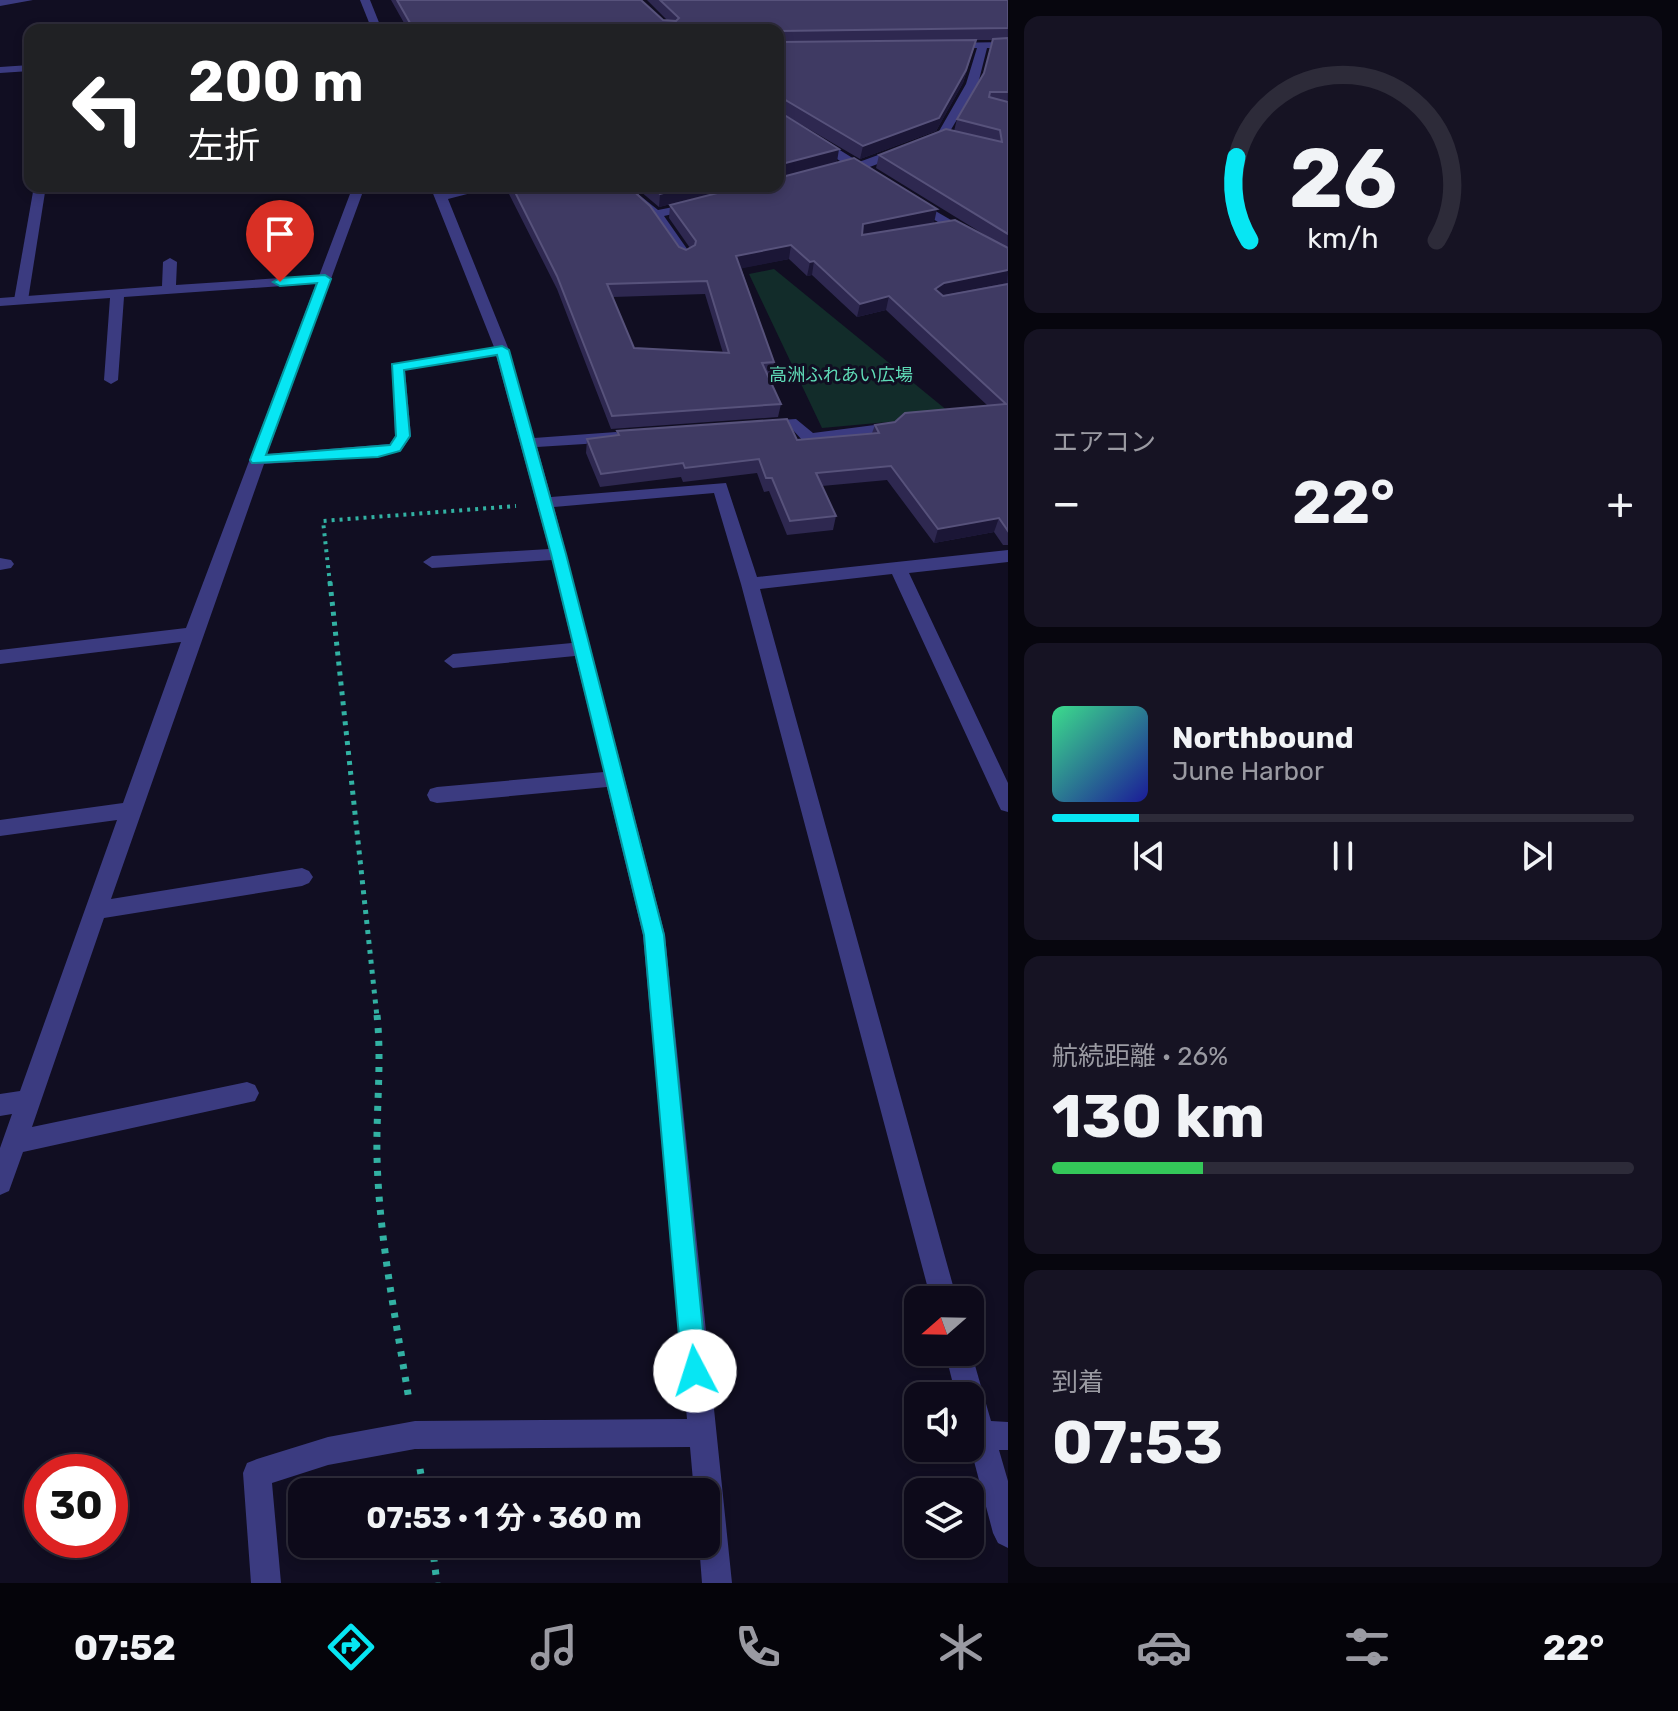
<!DOCTYPE html>
<html lang="ja">
<meta charset="utf-8">
<style>
:root{--surface:#0d0a1a;--page:#161323;--text:#f1f3f6;--muted:#9a9aa2;--line:#2d2b39;--accent:#07e6f3}
body{margin:0;font-family:Rubik,"Noto Sans JP",sans-serif;background:var(--page);color:var(--text);height:100vh;display:flex;flex-direction:column;font-size:30px;white-space:nowrap}
*{box-sizing:border-box;margin:0}
p{font-size:26px;color:var(--muted)}
.icon{flex:none;width:44px;height:44px;fill:none;stroke:currentColor;stroke-width:2;stroke-linecap:round;stroke-linejoin:round}
.map{position:relative;flex:1;overflow:hidden}
.details{display:flex;flex-direction:column;gap:16px;padding:16px;background:#07060e;width:670px}
.details>*{flex:none}
.banner{position:absolute;left:24px;top:24px;width:760px;height:168px;border-radius:16px;box-shadow:0 4px 12px #0003,0 0 0 2px var(--line);background:#202124;color:#fff;overflow:hidden}
.needle{width:52px;rotate:250deg}
.fabs{position:absolute;left:904px;top:1286px;display:grid;gap:16px}
.fabs a{display:grid;place-items:center;width:80px;height:80px;border-radius:16px;background:var(--surface);box-shadow:0 4px 12px #0003,0 0 0 2px var(--line);font-size:40px}
.speed{position:absolute;left:24px;top:1454px;display:flex;gap:16px;font-size:40px;font-weight:700;text-align:center}
.speed>*{display:grid;place-content:center;width:104px;height:104px;border-radius:50%;background:var(--surface);box-shadow:0 4px 12px #0003,0 0 0 2px var(--line);line-height:1}
.speed .limit{border:12px solid #d22;background:#fff;color:#111}
.pin{position:absolute;display:grid;place-items:center;width:68px;height:68px;color:#fff;margin:-82px -34px;border-radius:50% 50% 50% 0;rotate:-45deg;box-shadow:0 0 8px #0007}
.pin .icon{rotate:45deg}
.me{position:absolute;width:88px;margin:-44px;rotate:355deg;stroke-linejoin:round;filter:drop-shadow(0 0 6px #0008)}
.turn{display:flex;align-items:center;gap:28px;height:168px;padding:0 32px;font-size:36px}
.turn .icon{width:104px;height:104px;stroke-width:2.5}
.turn b{display:block;font-size:56px;line-height:68px}
.big{font-size:60px;font-weight:700;line-height:1.1}
.details .widget{flex:1;display:flex;flex-direction:column;justify-content:center;gap:12px;min-width:0;padding:0 28px;border-radius:16px;background:var(--page)}
.details .dial{align-items:center;gap:0}
.dial svg{height:208px;overflow:visible;fill:none;stroke:var(--line);stroke-width:7;stroke-linecap:round;text-anchor:middle}
.dial text{fill:var(--text);stroke:none}
.song{display:flex;align-items:center;gap:24px}
.cover{width:96px;height:96px;border-radius:12px;background:linear-gradient(135deg,hsl(150 70% 55%),hsl(240 70% 35%))}
.played{height:8px;border-radius:4px;background:linear-gradient(90deg,var(--accent) 15%,var(--line) 15%)}
.keys{display:flex;justify-content:space-around;direction:ltr}
.heat{display:flex;justify-content:space-between;align-items:center;font-size:44px;direction:ltr}
.charge{height:12px;border-radius:6px;background:linear-gradient(90deg,#34c759 26%,var(--line) 0)}
.trip{position:absolute;left:288px;top:1478px;width:432px;height:80px;border-radius:16px;background:var(--surface);box-shadow:0 4px 12px #0003,0 0 0 2px var(--line);font-weight:700;line-height:80px;text-align:center}
.dock{display:flex;height:128px;justify-content:space-around;align-items:center;background:#05040a;color:var(--muted)}
.dock .icon{width:56px;height:56px}
.dock .selected{color:var(--accent)}
.dock b{font-size:36px;color:var(--text)}
main{display:flex;flex:1;min-height:0}
.map>svg:first-child{display:block}
.green{fill:#122c2a}
.lines{fill:none;stroke-linecap:round;stroke-linejoin:round}
.path-far2{stroke:#32b1a3;stroke-width:4;stroke-dasharray:3 5;stroke-linecap:butt}
.path-far1{stroke:#32b1a3;stroke-width:5;stroke-dasharray:4 6;stroke-linecap:butt}
.path{stroke:#32b1a3;stroke-width:7;stroke-dasharray:5 8;stroke-linecap:butt}
.service{fill:#3b3b80;fill-rule:evenodd}
.minor{fill:#3b3b80;fill-rule:evenodd}
.wall{fill:#2e2850;fill-rule:evenodd}
.shaded-wall{fill:#1b1636}
.building{fill:#3f3a63;stroke:#57527b;stroke-width:2;fill-rule:evenodd}
.route{fill:#07e6f3;stroke:#05969e;stroke-width:2}
.labels{text-anchor:middle;dominant-baseline:central;stroke-width:6;stroke-linejoin:round;paint-order:stroke}
.far-park-label{font-size:18px;fill:#5fdbb7;stroke:#110e22}
</style>
<main>
<div class="map">
<svg width="1008" height="1583" viewBox="0 0 1008 1583">
<rect width="100%" height="100%" fill="#110e22"/>
<polygon class="green" points="774,269 954,416 822,428 749,274"/>
<g class="lines">
<polyline class="path-far2" points="330,584 323,521 516,506"/>
<polyline class="path-far1" points="330,582 377,1017"/>
<g class="path">
<path d="M377,1015C382,1063 376,1109 377,1157C379,1238 396,1320 409,1400"/>
<polyline points="420,1469 424,1492"/>
<polyline points="432,1544 437,1583"/>
</g>
<polygon class="service" points="170,258 177,262 176,285 325,275 332,279 325,283 124,297 118,380 111,384 104,380 110,298 0,306 0,298 162,286 163,262"/>
<g class="minor">
<polygon points="0,0 33,0 0,6"/>
<polygon points="360,0 370,0 382,30 372,30"/>
<polygon points="1008,42 1008,48 987,48 978,84 946,138 867,168 875,174 873,177 865,177 778,121 778,113 782,114 859,162 938,133 966,84 977,48 950,48 945,45 946,43"/>
<polygon points="30,65 30,71 0,73 0,67"/>
<polygon points="34,186 46,186 28,300 21,304 14,300"/>
<polygon points="353,186 365,186 267,454 390,444 395,436 392,364 494,347 430,186 442,186 445,192 474,186 498,186 448,199 509,350 534,438 616,432 624,437 616,442 537,447 551,497 726,483 757,577 1008,550 1008,562 909,573 1008,783 1008,812 1001,810 998,804 892,574 760,589 957,1300 931,1300 741,584 714,493 554,507 665,935 732,1583 702,1583 699,1544 706,1544 706,1492 694,1492 690,1447 415,1449 328,1465 272,1483 281,1583 251,1583 243,1473 247,1463 257,1459 328,1437 415,1421 687,1419 643,935 607,787 437,803 430,801 427,795 430,789 437,787 604,772 575,656 453,668 444,661 453,654 572,643 552,560 432,568 423,562 432,556 549,549 496,355 405,370 411,436 401,451 378,457 264,464 111,899 302,868 309,871 313,877 309,883 302,886 104,918 32,1127 247,1082 255,1085 259,1093 255,1101 23,1152 9,1191 0,1195 0,1148 12,1114 0,1116 0,1094 20,1091 117,820 0,836 0,820 123,803 181,642 0,664 0,650 186,628"/>
<polygon points="630,194 638,194 658,210 699,202 699,208 664,216 692,256 690,259 680,259 651,217 630,200"/>
<polygon points="913,198 1008,253 1008,263 909,205 907,202"/>
<polygon points="796,419 813,433 890,423 898,428 890,433 809,443 803,441 792,429 764,431 756,426 764,421"/>
<polygon points="0,558 11,560 14,564 11,568 0,570"/>
<polygon points="970,1348 991,1421 1008,1422 1008,1450 999,1450 1008,1481 1008,1548 998,1543 993,1533 970,1446 970,1396 956,1396 945,1352 970,1352"/>
</g>
</g>
<g class="wall">
<path d="M391,0H641L663,20L668,21L647,0H1008V284L943,296L1008,284V545H1003L994,532L934,543L887,480L822,486L836,516L833,530L787,535L769,491L764,492L757,473L683,482L681,477L600,487L586,453L587,439L617,435V431L797,440L872,433L875,425L988,406L886,310L857,317L812,275L807,276L789,259L741,268L774,362L772,375L768,376L781,404L778,417L611,429L557,289L505,186H633L630,187L679,247L686,250L690,248L669,218L670,205L934,223L910,227L993,240L876,168L879,155L954,131L957,119L984,74L992,40H976L963,83L936,131L860,159L778,111L837,162L778,178V30H408ZM705,294L723,353L634,348L613,297Z"/>
<polygon points="634,186 742,186 659,207"/>
</g>
<g class="shaded-wall">
<polygon points="976,40 963,83 936,131 860,159 863,146"/>
<polygon points="778,98 782,98 780,110 778,111"/>
<polygon points="839,149 837,162 778,178 778,165"/>
<polygon points="691,186 742,186 659,207 660,194"/>
<polygon points="937,209 934,223 860,237 863,224"/>
<polygon points="791,245 789,259 734,270 736,256"/>
<polygon points="814,261 812,275 807,276 810,262"/>
<polygon points="1008,270 1007,283 940,296 935,289 944,283"/>
<polygon points="889,296 886,310 857,317 860,304"/>
<polygon points="999,518 994,532 934,543 938,529"/>
</g>
<g class="building">
<polygon points="397,0 641,0 663,20 676,21 679,18 660,0 1008,0 1008,28 778,31 414,30"/>
<polygon points="1008,38 1008,92 990,92 989,97 1008,102 1008,234 879,155 946,129 1002,142 1000,130 957,119 984,73 993,39"/>
<polygon points="778,40 780,42 976,40 966,70 939,118 863,146 782,98 778,98"/>
<polygon points="778,104 778,111 839,149 778,165"/>
<path d="M854,158L937,209L863,224L862,235L955,220L1008,248V270L944,283L935,289L943,296L1008,284V531L999,518L938,529L891,466L816,473L836,516L790,521L772,478H766L759,459L685,468L683,463L601,474L587,439L619,435L617,431L787,419L797,440L879,433L875,425L895,422L905,413L1006,404L889,296L860,304L814,261L810,262L791,245L736,256L774,362L762,363L781,404L612,416L557,276L512,186H628L650,206L679,247L686,250L695,245L696,241L670,205L745,186H778V178ZM707,281L729,353L634,348L607,284Z"/>
<polygon points="651,186 691,186 660,194"/>
</g>
<polygon class="route" points="325,275 331,279 266,455 390,445 396,436 392,364 502,346 509,350 566,554 664,935 707,1371 704,1380 695,1383 686,1380 682,1371 644,935 551,554 497,355 404,370 410,436 400,451 378,457 252,463 250,460 317,283 280,286 273,282 280,278"/>
<g class="labels">
<g class="far-park-label">
<text x="841" y="375">高洲ふれあい広場</text>
</g>
</g>
</svg>
<div class="fabs">
<a><svg class="needle" viewBox="-14 -14 28 28"><path d="M0-13l5 13h-10z" fill="#e53935"/><path d="M0 13l5-13h-10z" fill="#9a9aa2"/></svg></a>
<a><svg class="icon" aria-label="sound" viewBox="0 0 24 24"><path d="M4 9h4l5-4v14l-5-4H4zM17 9q2 3 0 6"/></svg></a>
<a><svg class="icon" aria-label="layers" viewBox="0 0 24 24"><path d="M12 4l9 5-9 5-9-5zM3 14l9 5 9-5"/></svg></a>
</div>
<div class="speed"><div class="limit">30</div></div>
<div class="pin" style="left:280px;top:282px;background:#d93025"><svg class="icon" aria-label="arrive" viewBox="0 0 24 24"><path d="M6 21V4h12l-3 4 3 4H6"/></svg></div>
<svg class="me" style="left:695px;top:1371px" viewBox="-20 -20 40 40"><circle r="19" fill="#fff"/><path d="M0-13L10 11 0 6-10 11z" fill="#07e6f3"/></svg>
<div class="trip">07:53 · 1 分 · 360 m</div>
<div class="banner">
<div class="turn"><svg class="icon" aria-label="left" viewBox="0 0 24 24"><path d="M17 20v-9H6M10 6l-5 5 5 5"/></svg><div><b>200 m</b>左折</div></div>
</div>
</div>
<section class="details">
<div class="widget dial"><svg viewBox="0 0 100 80">
<path d="M14 69A42 42 0 1 1 86 69"/>
<path d="M14 69A42 42 0 0 1 9 37" stroke="#07e6f3"/>
<text x="50" y="56" font-size="32" font-weight="700">26</text>
<text x="50" y="72" font-size="11">km/h</text>
</svg></div>
<div class="widget"><p>エアコン</p>
<div class="heat"><a>−</a><b class="big">22°</b><a>+</a></div>
</div>
<div class="widget">
<div class="song"><i class="cover"></i><div><b>Northbound</b><p>June Harbor</p></div></div>
<div class="played"></div>
<div class="keys"><svg class="icon" aria-label="previous" viewBox="0 0 24 24"><path d="M18 5L8 12l10 7zM5 5v14"/></svg><svg class="icon" aria-label="pause" viewBox="0 0 24 24"><path d="M8 5v14M16 5v14"/></svg><svg class="icon" aria-label="next" viewBox="0 0 24 24"><path d="M6 5l10 7-10 7zM19 5v14"/></svg></div>
</div>
<div class="widget"><p>航続距離 · 26%</p><b class="big">130 km</b><div class="charge"></div></div>
<div class="widget"><p>到着</p><b class="big">07:53</b></div>
</section>
</main>
<nav class="dock">
<b>07:52</b>
<svg class="icon selected" aria-label="directions" viewBox="0 0 24 24"><path d="M12 3l9 9-9 9-9-9zM9 14v-3h6M13 9l2 2-2 2"/></svg>
<svg class="icon" aria-label="music" viewBox="0 0 24 24"><path d="M9 18V5l10-2v13"/><circle cx="6" cy="18" r="3"/><circle cx="16" cy="16" r="3"/></svg>
<svg class="icon" aria-label="phone" viewBox="0 0 24 24"><path d="M5 4h4l2 5-3 2q2 4 5 5l2-3 5 2v4C11 20 4 13 5 4z"/></svg>
<svg class="icon" aria-label="climate" viewBox="0 0 24 24"><path d="M12 3v18M4 7l16 10M4 17L20 7"/></svg>
<svg class="icon" aria-label="car" viewBox="0 0 24 24"><path d="M5 17H2v-5l4-1 3-4h7l3 4 3 1v5h-3M9 17h6M6 11h13"/><circle cx="7" cy="17" r="2"/><circle cx="17" cy="17" r="2"/></svg>
<svg class="icon" aria-label="filters" viewBox="0 0 24 24"><path d="M4 7h16M4 17h16"/><circle cx="9" cy="7" r="2"/><circle cx="15" cy="17" r="2"/></svg>
<b>22°</b>
</nav>
